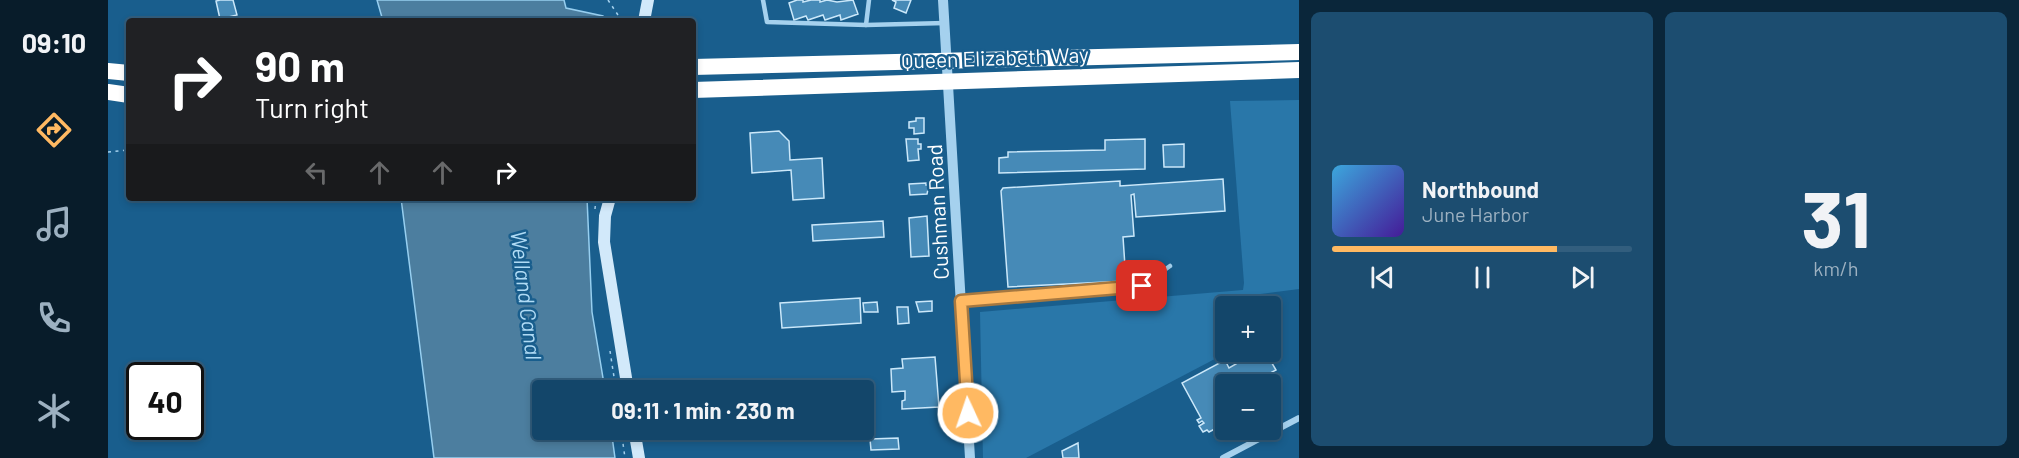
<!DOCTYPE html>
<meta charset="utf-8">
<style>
:root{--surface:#13466a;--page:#1c4d70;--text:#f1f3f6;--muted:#9db1c1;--line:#325e7e;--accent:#ffb962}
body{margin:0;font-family:Barlow,sans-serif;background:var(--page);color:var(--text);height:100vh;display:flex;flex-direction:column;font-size:22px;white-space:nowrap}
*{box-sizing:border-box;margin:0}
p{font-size:20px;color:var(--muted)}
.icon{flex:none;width:33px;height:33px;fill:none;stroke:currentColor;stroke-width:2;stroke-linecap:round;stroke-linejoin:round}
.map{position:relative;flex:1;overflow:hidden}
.sheet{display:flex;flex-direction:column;gap:12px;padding:12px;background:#0a263a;width:720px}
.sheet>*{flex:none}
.top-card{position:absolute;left:18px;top:18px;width:570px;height:183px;border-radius:6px;box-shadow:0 3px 9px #0003,0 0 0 2px var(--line);background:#202124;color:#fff;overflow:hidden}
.tools{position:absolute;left:1107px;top:296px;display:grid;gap:12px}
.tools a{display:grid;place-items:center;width:66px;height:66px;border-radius:6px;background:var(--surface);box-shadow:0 3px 9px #0003,0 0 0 2px var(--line);font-size:30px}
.speed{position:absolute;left:18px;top:362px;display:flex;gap:12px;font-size:30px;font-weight:700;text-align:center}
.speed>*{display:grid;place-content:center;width:78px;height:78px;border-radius:50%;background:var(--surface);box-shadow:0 3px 9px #0003,0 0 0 2px var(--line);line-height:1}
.speed .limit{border:3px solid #111;border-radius:9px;background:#fff;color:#111}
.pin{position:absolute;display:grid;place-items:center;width:51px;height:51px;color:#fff;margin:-26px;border-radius:12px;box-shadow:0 3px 9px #0006}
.me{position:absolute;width:66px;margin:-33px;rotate:357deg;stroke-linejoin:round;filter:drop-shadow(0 0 4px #0008)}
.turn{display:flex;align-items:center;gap:21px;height:126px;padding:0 30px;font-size:27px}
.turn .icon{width:78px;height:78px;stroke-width:2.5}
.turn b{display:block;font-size:42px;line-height:51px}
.lanes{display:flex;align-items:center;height:57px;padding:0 30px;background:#0003;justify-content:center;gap:30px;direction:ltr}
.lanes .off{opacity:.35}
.sheet .card{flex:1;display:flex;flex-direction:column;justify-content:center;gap:9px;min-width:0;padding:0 21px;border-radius:9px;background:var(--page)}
.sheet .dial{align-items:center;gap:0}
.dial b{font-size:78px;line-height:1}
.song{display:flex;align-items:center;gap:18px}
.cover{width:72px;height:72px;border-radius:9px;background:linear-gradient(135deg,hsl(200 70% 55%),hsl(260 70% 35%))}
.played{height:6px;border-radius:3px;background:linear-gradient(90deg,var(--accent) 75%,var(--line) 75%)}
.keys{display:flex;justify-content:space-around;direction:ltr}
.sheet .tiles{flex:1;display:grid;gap:12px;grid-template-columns:repeat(2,1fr)}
.trip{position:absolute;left:424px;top:380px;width:342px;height:60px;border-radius:6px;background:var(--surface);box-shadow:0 3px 9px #0003,0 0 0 2px var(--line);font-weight:700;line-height:60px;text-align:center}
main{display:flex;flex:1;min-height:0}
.dock{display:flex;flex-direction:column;width:108px;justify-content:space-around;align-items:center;background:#081c2a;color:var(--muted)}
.dock .icon{width:42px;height:42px}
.dock .current{color:var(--accent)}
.dock b{font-size:27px;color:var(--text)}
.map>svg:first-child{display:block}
.green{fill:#2977a9}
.water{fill:#4c7e9f;stroke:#97cff0;stroke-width:1.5}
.building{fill:#468ab7;stroke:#cbe8fa;stroke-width:1.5}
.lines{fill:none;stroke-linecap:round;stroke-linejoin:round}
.path{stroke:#a5d1ee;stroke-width:1.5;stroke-dasharray:3 4.5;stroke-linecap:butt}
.service{stroke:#a5d1ee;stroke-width:4.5}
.minor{stroke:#a5d1ee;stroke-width:6}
.tertiary{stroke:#a5d1ee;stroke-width:10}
.secondary{stroke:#d2e9fa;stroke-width:12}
.motorway{stroke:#fff;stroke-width:16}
.route-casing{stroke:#a67840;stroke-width:15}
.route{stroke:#ffb962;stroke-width:10}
.labels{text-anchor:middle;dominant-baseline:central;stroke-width:5;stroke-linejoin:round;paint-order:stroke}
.street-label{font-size:21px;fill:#fff;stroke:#195e8d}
.water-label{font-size:22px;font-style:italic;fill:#b0dbf5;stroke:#195e8d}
</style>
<main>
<nav class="dock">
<b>09:10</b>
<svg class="icon current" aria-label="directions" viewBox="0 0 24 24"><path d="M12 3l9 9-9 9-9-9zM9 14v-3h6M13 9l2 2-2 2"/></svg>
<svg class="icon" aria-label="music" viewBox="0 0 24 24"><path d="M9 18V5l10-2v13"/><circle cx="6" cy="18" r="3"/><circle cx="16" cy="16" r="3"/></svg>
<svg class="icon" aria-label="phone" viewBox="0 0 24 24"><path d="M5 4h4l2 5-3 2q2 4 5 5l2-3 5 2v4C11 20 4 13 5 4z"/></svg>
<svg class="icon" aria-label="climate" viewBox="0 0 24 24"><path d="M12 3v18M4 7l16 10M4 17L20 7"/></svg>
</nav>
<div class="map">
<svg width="1191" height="458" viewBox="0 0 1191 458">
<rect width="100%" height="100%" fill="#195e8d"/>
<polygon class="green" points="1191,100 1191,289 1137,296 1137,306 1118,306 1118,351 1122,351 918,458 875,458 872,312 1135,290 1136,283 1122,101"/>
<g class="water">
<polygon points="269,0 456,0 458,8 495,16 498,21 275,21"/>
<polygon points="293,198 479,198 484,312 497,390 435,390 435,429 503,429 507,458 326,458"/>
</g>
<g class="building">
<polygon points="112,0 125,0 129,15 112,19 108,1"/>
<polygon points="689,0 695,0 695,2 703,0 712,0 712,2 719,0 729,2 745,0 750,14 733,20 732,15 717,20 715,15 700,20 698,16 686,20 681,3"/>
<polygon points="784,0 803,0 798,13 786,8 788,2"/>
<polygon points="808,118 816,118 816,133 806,134 806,128 801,128 801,122 808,121"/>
<polygon points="671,131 681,141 682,160 714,158 716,198 685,200 683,170 644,173 642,133"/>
<polygon points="798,139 810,139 810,144 813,144 813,149 810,149 811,160 800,161"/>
<polygon points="1037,139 1037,169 891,173 891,158 900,157 900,152 997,150 997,140"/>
<polygon points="1076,144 1076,167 1056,167 1055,145"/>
<polygon points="1115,179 1117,211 1028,217 1026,194 1023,195 1026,236 1015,237 1018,281 900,287 893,191 895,188 1012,181 1012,186"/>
<polygon points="818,183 818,185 821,185 819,194 802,195 801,184"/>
<polygon points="819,216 821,256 803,257 801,218"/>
<polygon points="775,221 776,237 705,241 704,225"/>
<polygon points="752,298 753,323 674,328 672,303"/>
<polygon points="824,301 824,311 811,312 808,302"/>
<polygon points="769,302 770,312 756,312 755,303"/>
<polygon points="789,307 800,307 801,323 790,324"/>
<polygon points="1152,351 1157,351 1168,370 1147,381 1147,384 1118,384 1118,423 1101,432 1099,430 1095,432 1091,426 1096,423 1094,421 1091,423 1089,420 1093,418 1074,383 1117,360 1121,368 1128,364 1127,362 1134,358 1135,360"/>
<polygon points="827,357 831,407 794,409 794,401 797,400 797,391 784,392 783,369 795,368 794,359"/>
<polygon points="790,438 791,449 763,450 762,439"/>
<polygon points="970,443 971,458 955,458 954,451"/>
</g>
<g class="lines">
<g class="path">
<polyline points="500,0 514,21"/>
<polyline points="0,152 21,150"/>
<polyline points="487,209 488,198"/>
<polyline points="502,351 508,390"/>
<polyline points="513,429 517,458"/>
</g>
<g class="service">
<polyline points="655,0 659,22 758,25 837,23"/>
<polyline points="758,25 761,0"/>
<polyline points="853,301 1034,286 1062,266"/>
</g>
<polyline class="minor" points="1115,458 1191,418"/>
<polyline class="tertiary" points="835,0 862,458"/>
<g class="secondary">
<polyline points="536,21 540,0"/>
<polyline points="502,198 497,216 496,242 520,390"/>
<polyline points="526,429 531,458"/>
</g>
<g class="motorway">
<polyline points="585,67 1191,52"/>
<polyline points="0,71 21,73"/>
<polyline points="585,90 1191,70"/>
<polyline points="0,92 21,95"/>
</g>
</g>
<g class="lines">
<g class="route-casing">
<polyline id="route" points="860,413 853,301 1034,286"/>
</g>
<use href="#route" class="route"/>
</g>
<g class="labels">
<g class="street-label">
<text transform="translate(887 57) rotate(-2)">Queen Elizabeth Way</text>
<text transform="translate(829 212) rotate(-93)">Cushman Road</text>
</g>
<g class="water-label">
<text transform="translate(419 295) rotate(83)">Welland Canal</text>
</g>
</g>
</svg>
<div class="tools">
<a>+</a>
<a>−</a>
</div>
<div class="speed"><div class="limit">40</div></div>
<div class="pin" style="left:1034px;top:286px;background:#d93025"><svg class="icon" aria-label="arrive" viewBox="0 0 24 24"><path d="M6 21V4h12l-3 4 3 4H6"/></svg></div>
<svg class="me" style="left:860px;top:413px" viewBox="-20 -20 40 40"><circle r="17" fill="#ffb962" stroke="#fff" stroke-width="3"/><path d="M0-11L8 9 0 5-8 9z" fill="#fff"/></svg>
<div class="trip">09:11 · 1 min · 230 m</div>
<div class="top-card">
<div class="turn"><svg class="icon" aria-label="right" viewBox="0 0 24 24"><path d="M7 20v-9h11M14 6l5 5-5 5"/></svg><div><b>90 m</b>Turn right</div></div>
<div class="lanes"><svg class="icon off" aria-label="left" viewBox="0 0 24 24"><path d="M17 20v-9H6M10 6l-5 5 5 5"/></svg><svg class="icon off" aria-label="ahead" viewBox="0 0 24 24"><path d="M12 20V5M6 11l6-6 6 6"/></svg><svg class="icon off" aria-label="ahead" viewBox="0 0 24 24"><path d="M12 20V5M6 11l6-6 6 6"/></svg><svg class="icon" aria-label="right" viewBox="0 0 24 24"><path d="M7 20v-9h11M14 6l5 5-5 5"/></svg></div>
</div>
</div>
<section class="sheet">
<div class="tiles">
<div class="card">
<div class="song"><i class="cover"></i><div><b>Northbound</b><p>June Harbor</p></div></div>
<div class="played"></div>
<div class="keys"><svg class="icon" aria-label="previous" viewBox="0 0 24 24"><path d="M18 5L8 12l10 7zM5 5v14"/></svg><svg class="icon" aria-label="pause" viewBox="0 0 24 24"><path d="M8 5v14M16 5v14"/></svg><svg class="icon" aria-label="next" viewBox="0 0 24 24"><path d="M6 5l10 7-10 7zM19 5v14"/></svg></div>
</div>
<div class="card dial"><b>31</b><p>km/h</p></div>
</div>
</section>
</main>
